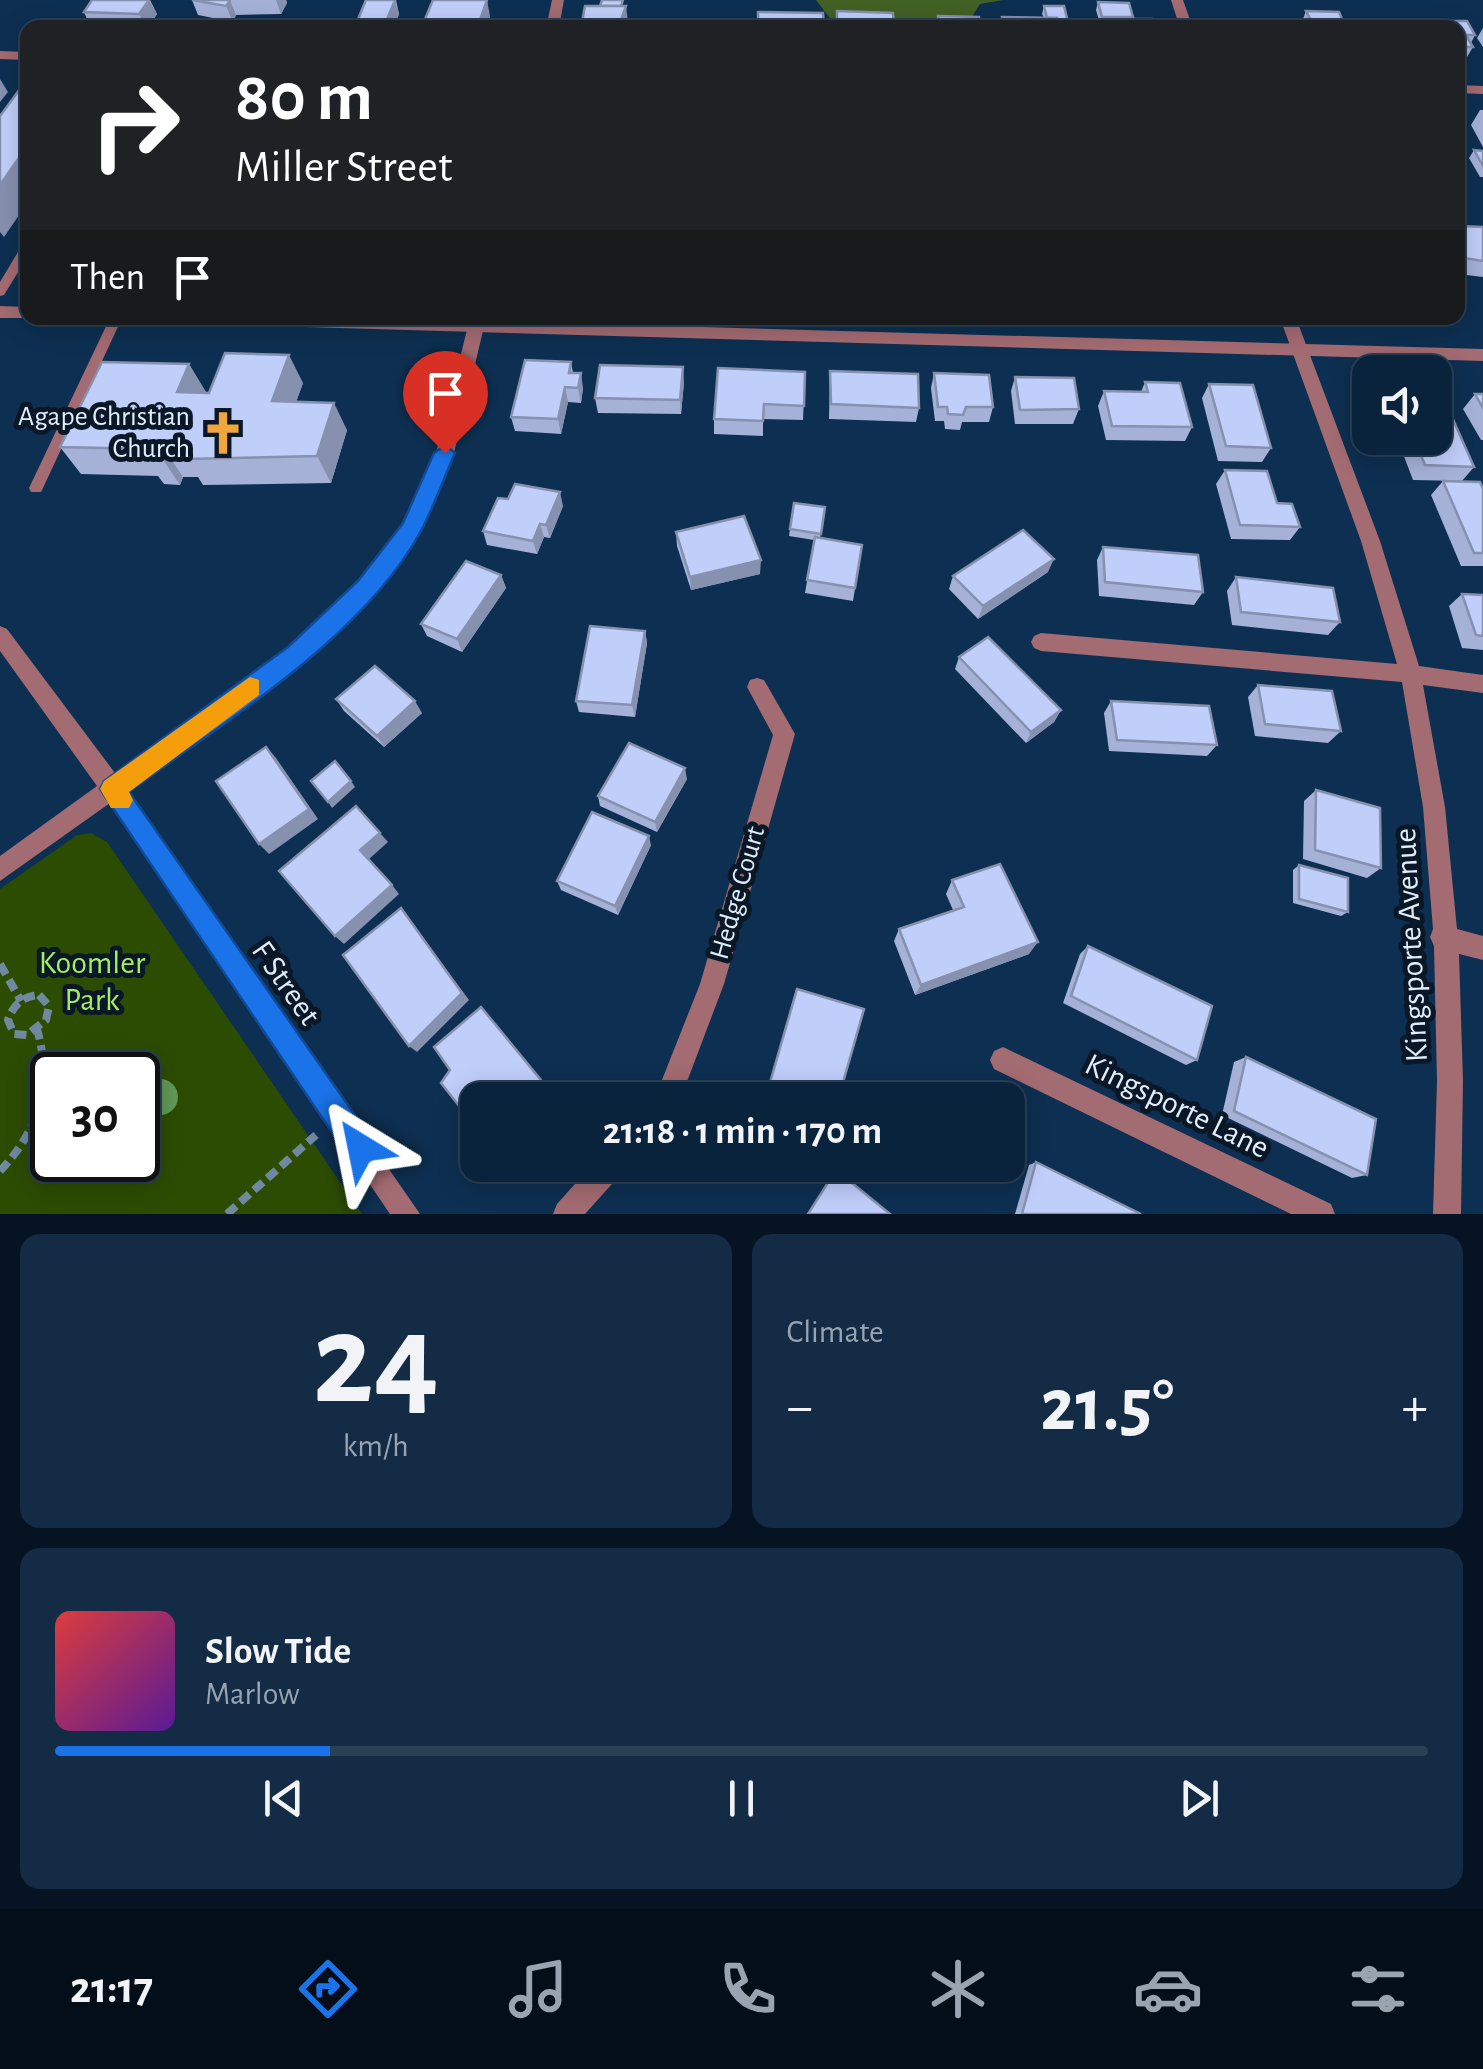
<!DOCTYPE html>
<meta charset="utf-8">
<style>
:root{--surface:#0a233d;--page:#132b44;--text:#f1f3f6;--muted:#99a4b0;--line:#2a4057;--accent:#1a73e8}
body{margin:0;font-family:"Alegreya Sans",sans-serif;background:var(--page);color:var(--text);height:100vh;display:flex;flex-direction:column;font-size:38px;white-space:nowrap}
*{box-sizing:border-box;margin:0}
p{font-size:32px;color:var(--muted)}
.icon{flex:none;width:55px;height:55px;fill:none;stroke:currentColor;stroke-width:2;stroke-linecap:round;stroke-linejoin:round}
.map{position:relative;height:1214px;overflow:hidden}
.panel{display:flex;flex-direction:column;gap:20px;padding:20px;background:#061322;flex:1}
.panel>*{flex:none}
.hud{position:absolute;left:20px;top:20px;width:1445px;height:305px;border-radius:20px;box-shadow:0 5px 25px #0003,0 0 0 2px var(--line);background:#202124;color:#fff;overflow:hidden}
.fabs{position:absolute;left:1352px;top:355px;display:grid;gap:20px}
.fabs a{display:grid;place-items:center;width:100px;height:100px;border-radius:20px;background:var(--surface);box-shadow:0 5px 25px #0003,0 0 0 2px var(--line);font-size:50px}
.speed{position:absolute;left:30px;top:1052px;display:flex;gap:20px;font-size:50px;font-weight:700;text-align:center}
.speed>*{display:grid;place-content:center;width:130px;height:130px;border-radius:50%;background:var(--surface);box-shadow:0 5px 25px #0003,0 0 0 2px var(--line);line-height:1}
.speed .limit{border:5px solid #111;border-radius:15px;background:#fff;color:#111}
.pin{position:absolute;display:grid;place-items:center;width:85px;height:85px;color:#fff;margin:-102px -42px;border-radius:50% 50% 50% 0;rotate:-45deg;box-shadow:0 0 10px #0007}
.pin .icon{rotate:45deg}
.me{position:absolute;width:110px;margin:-55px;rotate:325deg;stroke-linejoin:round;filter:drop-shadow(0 0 8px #0008)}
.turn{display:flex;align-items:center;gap:35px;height:210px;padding:0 50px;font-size:45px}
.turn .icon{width:130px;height:130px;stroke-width:2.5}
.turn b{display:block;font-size:70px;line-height:85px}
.then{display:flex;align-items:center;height:95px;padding:0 50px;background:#0003;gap:20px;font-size:38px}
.big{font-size:75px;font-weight:700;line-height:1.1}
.panel .widget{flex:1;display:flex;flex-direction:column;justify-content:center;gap:15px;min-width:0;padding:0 35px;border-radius:20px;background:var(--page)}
.panel .dial{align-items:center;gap:0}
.dial b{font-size:130px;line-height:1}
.song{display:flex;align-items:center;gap:30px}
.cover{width:120px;height:120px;border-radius:15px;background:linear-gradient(135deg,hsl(0 70% 55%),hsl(270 70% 35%))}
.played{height:10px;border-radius:5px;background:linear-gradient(90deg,var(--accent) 20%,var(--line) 20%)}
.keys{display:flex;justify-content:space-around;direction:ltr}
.heat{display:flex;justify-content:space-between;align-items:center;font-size:55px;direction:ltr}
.panel .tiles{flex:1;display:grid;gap:20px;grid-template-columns:1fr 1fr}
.widget:last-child{grid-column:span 2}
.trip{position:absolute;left:460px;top:1082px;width:565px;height:100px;border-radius:20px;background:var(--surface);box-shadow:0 5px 25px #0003,0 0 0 2px var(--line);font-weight:700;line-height:100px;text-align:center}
.dock{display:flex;height:160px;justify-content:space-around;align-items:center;background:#040e18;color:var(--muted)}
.dock .icon{width:70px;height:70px}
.dock .on{color:var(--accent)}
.dock b{font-size:45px;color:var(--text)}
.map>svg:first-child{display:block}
.green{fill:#2c4c02;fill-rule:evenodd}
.forest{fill:#426124}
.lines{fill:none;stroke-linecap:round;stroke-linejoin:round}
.path{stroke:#7088a0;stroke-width:8;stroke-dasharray:12 6;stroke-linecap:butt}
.service{fill:#a36b72;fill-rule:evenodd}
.minor{fill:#a36b72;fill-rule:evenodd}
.tertiary{fill:#a36b72;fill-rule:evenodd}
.tree{fill:#619858}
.wall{fill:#a5b1d7}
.shaded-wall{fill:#8690af}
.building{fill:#c0cefa;stroke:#8690af;stroke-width:2.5}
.route{fill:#1a73e8;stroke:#114b97;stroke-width:2.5}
.slow{fill:#f59e0b}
.labels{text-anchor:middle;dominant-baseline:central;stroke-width:10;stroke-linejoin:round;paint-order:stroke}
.poi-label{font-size:28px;fill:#e1edfa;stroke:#091726;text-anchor:end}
.street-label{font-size:28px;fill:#e1edfa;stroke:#091726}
.near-street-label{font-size:32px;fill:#e1edfa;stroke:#091726}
.near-park-label{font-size:32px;fill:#a5ed5d;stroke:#091726}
</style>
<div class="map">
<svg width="1483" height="1214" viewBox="0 0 1483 1214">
<rect width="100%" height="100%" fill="#0d2f51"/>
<path class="green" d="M91,833L107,842L362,1214H0V889L77,835ZM52,1075H138V1160H52Z"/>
<polygon class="forest" points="816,0 1003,0 980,4 965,28 847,27 832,21"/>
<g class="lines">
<g class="path">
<polyline points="0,964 21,1001"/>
<path d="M39,995L49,1006L46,1020L27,1035L14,1034L8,1020C13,1005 23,996 39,995Z"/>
<path d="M0,1171C39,1130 53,1084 37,1029"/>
<polyline points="227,1214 316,1135"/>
</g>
<g class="service">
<polygon points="28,241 28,256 4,295 0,296 0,282 24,242"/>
<polygon points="110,318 122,318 43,488 41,492 31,492 29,488"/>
</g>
<g class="minor">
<polygon points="552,0 564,0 559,28 546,28"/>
<polygon points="1171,0 1183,0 1193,28 1180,28"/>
<polygon points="0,51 28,52 28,60 0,59"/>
<polygon points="1458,85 1483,86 1483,94 1458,93"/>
<polygon points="470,318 486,318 454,453 418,533 373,594 303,660 127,790 420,1214 390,1214 110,803 0,881 0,856 97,786 0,651 0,626 7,629 115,773 289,648 359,582 403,524 436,453"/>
<polygon points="1280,318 1296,318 1380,541 1419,666 1483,675 1483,693 1423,685 1445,807 1457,929 1483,936 1483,960 1459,954 1463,1081 1461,1214 1433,1214 1437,1081 1434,946 1430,937 1433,929 1423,807 1402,682 1041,651 1034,648 1031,642 1034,636 1041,633 1397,664 1361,541"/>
<polygon points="757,678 764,680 795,734 724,984 680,1100 654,1100 700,984 773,735 747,687 750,680"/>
<polygon points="1003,1047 1331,1204 1335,1214 1291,1214 994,1069 990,1060 994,1051"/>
<polygon points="592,1165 623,1165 620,1175 585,1214 553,1214 557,1204"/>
</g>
<g class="tertiary">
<polygon points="0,306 28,307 28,318 32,318 0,318"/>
<polygon points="192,318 381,318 1483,349 1483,361 200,324"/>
</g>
</g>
<circle class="tree" cx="160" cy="1097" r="18"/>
<g class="wall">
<polygon points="92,0 150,0 157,14 148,28 91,28 84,12"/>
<polygon points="192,0 286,0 287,3 281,14 236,15 233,22 198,15"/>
<polygon points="366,0 396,0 399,14 394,28 357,28 356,24"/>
<polygon points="1098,2 1133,17 1133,19 1155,28 1110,28 1111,25 1100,24 1096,10"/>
<polygon points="1044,6 1068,22 1066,28 1000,28 1002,17 1044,18 1042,14"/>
<polygon points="1306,11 1346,28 1307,28 1303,19"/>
<polygon points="490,16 486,28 428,28 425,19"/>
<polygon points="1448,21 1475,35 1471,43 1473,47 1464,62 1458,62 1458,28 1428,28 1430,24 1445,26"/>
<polygon points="1483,28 1483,47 1477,38"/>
<polygon points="1480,110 1483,110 1483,147 1471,125"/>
<polygon points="1474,150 1483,151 1483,177 1480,177 1469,158"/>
<polygon points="1460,226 1483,227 1483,277 1458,274 1458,229"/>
<polygon points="571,362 573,373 583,388 581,403 568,402 561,434 515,431 511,417"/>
<polygon points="189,364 206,393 303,383 296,402 347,430 331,483 203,485 198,477 183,477 180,485 164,484 158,476 81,474 60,447"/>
<polygon points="830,371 919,408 916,422 829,419"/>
<polygon points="805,372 803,420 763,419 763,436 714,434 714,419"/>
<polygon points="934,373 993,407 989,422 962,422 960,430 945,429 944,421 935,421 931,388"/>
<polygon points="1015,377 1079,409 1073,424 1015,424 1011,391"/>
<polygon points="684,382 681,414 598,413 595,398"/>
<polygon points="1145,382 1192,427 1185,441 1106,440 1098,406 1104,391 1141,392"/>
<polygon points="1209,384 1271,448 1262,462 1218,461 1202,398"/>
<polygon points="1475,394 1483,394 1483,440 1481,440 1463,409"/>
<polygon points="1397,438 1435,438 1474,467 1462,481 1413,480"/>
<polygon points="1225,470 1277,503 1300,527 1290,540 1231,539 1216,484"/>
<polygon points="1443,481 1483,489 1483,566 1461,566 1431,495"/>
<polygon points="563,506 550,538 544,537 537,554 487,545 483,531"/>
<polygon points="825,507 820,538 862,545 853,601 805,593 814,540 789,536 790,529"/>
<polygon points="676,532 760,574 691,590 677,546"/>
<polygon points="1103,547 1203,592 1194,605 1099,596 1097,560"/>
<polygon points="1048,572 978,619 949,589 953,576"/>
<polygon points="501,575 506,588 462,652 427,636 421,624"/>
<polygon points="1236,577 1340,622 1328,635 1232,625 1227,591"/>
<polygon points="1462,594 1483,595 1483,650 1462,648 1449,606"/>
<polygon points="645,631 647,643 635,717 579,712 576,701"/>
<polygon points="959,657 1061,710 1054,722 1026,743 955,669"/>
<polygon points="1258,685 1341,731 1328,743 1255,736 1248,697"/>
<polygon points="336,699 422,713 384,747 344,711"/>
<polygon points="1111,701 1217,745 1207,756 1109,751 1104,713"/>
<polygon points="687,779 657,832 600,806 598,796"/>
<polygon points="1316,790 1381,868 1367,878 1303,859 1304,801"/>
<polygon points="651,845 618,915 561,890 557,881"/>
<polygon points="1299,865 1348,912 1341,916 1293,903 1293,870"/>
<polygon points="952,880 1029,954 915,995 894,941 899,929 953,910 946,894"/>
<polygon points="1088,946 1197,1060 1186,1065 1063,1003 1080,954"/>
<polygon points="1246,1057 1367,1175 1352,1178 1222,1115 1234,1062"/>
<polygon points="1036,1162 1141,1214 1015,1214 1029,1165"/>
</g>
<g class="shaded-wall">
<polygon points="149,0 157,14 148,28 146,28 139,14"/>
<polygon points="230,0 236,15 233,22 226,6"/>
<polygon points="276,0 286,0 287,3 281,14"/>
<polygon points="395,0 399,14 394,28 386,28 385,24"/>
<polygon points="487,0 490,16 486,28 482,28 480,20"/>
<polygon points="626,6 628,22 625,28 618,28"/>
<polygon points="0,79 8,92 0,102"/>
<polygon points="28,145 28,202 4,237 0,232 0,185"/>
<polygon points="289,355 303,383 286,429 272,401"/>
<polygon points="189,364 206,392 194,420 177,392"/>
<polygon points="683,367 684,382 681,414 680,400"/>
<polygon points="581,373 583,388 581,403 578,388"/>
<polygon points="565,387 568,402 561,434 558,419"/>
<polygon points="334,403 347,430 331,483 317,456"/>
<polygon points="165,450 183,477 180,485 162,458"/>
<polygon points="560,492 563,506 550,538 546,525"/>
<polygon points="540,524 544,537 537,554 533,541"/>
<polygon points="1054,559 1048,572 978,619 983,606"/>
<polygon points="761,560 760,574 691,590 690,577"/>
<polygon points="501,575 506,588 462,652 457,639"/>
<polygon points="645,631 647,643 635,717 632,705"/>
<polygon points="415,701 422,713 384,747 377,736"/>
<polygon points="1061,710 1054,722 1026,743 1031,732"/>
<polygon points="266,747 276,758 318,819 269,854 259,844"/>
<polygon points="685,768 687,779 657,832 655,822"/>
<polygon points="351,781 355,787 332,808 328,802"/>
<polygon points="380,833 388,842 368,860 360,850"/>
<polygon points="649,836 651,845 618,915 615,906"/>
<polygon points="392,885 399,894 344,944 335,936"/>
<polygon points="401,908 469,1000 417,1052 409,1046"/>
<polygon points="1038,942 1029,954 915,995 921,985"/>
<polygon points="481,1007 550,1090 539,1100 529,1100"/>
</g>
<g class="building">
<polygon points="92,0 149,0 139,14 84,12"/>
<polygon points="192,0 230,0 226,6"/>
<polygon points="366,0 395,0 385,24 356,24"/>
<polygon points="433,0 487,0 480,20 425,19"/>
<polygon points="602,0 623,0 621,6 600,6"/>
<polygon points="1098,2 1129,3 1133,17 1102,17"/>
<polygon points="585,6 626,6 618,28 581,27"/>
<polygon points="1044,6 1064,6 1068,22 1058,22 1057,18 1047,18"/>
<polygon points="837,11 893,13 894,28 837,28"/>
<polygon points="1306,11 1339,12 1346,28 1315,28"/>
<polygon points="758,12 823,13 824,28 758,28"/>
<polygon points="938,16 979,17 980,28 938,28"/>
<polygon points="1002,17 1057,18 1059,28 1004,28"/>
<polygon points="1113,19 1152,19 1155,28 1115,28"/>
<polygon points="1259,21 1280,22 1283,28 1262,28"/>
<polygon points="1448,21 1467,21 1475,35 1466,35 1463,30 1452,28"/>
<polygon points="1430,24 1451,28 1432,28"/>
<polygon points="1458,29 1463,30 1473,47 1458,47"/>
<polygon points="28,78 28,145 0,185 0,116"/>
<polygon points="1474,150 1483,151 1483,166"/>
<polygon points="1460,226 1483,227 1483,261 1458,257 1458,231 1463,231"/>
<polygon points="225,353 289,355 272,401 334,403 317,456 185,459 189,450 165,450 162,458 145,458 149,449 60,447 102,362 189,364 177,392 209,393"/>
<polygon points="525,360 571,362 569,373 581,373 578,388 565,387 558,419 511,417"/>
<polygon points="600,365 683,367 680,400 595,398"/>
<polygon points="718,368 805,372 804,406 764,404 763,421 714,419"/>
<polygon points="830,371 918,374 919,408 831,404"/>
<polygon points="934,373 989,375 993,407 966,407 963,415 948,414 947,407 938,407"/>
<polygon points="1015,377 1074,378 1079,409 1020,410"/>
<polygon points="1145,382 1180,383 1192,427 1112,426 1104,391 1148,392"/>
<polygon points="1209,384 1253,385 1271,448 1226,446"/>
<polygon points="1475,394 1483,394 1483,408"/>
<polygon points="1435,399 1444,399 1474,467 1425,465 1414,438 1435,438"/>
<polygon points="1225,470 1267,471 1277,503 1292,504 1300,527 1240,525"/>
<polygon points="1443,481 1480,482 1483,489 1483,553 1474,553"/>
<polygon points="515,484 560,492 546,525 540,524 533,541 483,531 498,498 508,499"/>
<polygon points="794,503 825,507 821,534 790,529"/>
<polygon points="744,516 761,560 690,577 676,532"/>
<polygon points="1023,530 1054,559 983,606 953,576"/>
<polygon points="815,537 862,545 855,588 807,580"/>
<polygon points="1103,547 1198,555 1203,592 1105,582"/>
<polygon points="466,561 501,575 457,639 421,624"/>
<polygon points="1236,577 1333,588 1340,622 1241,612"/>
<polygon points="1462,594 1483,595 1483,636 1476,635"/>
<polygon points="590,626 645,631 632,705 576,701"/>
<polygon points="988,637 1061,710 1031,732 959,657"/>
<polygon points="375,666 415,701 377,736 336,699"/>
<polygon points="1258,685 1332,691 1341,731 1265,724"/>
<polygon points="1111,701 1209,706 1217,745 1117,740"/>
<polygon points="629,743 685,768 655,822 598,796"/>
<polygon points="266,747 309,809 259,844 216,781"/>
<polygon points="335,761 351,781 328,802 311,781"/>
<polygon points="1316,790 1380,808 1381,868 1315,850"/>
<polygon points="356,806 380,833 360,850 392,885 335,936 279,871"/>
<polygon points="592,812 649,836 615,906 557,881"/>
<polygon points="1000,864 1038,942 921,985 899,929 964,907 952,880"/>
<polygon points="1299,865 1348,878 1348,912 1299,899"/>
<polygon points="401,908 462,993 409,1046 343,955"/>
<polygon points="1088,946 1212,1006 1197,1060 1071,996"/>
<polygon points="797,989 864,1009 838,1100 765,1100"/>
<polygon points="481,1007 545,1085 529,1100 478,1100 478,1130 441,1083 450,1070 434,1047"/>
<polygon points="1246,1057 1376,1119 1367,1175 1234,1111"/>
<polygon points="1036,1162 1141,1214 1022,1214"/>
<polygon points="836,1170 890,1214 808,1214"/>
</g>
<path class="route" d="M445,445L455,453C444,478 434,506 421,531C362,639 226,720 129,792L371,1138L376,1148L371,1159L361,1163L350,1159L100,789L104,781L288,647L358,581L403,523L434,453Z"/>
<polygon class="slow" points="250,677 259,680 259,695 129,792 133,800 129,808 111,808 100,789 104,781"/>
<defs>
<g id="church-bare" transform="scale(3.45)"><path d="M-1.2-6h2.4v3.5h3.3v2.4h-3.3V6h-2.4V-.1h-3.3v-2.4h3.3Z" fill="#f0a63e" stroke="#091726" stroke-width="2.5" paint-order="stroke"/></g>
</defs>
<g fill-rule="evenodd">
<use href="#church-bare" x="223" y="433"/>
</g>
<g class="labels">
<g class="poi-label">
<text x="190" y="417">Agape Christian<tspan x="190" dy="32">Church</tspan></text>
</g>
<g class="street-label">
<text transform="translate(738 893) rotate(-74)">Hedge Court</text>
</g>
<g class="near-street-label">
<text transform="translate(1411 945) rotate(-93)">Kingsporte Avenue</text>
<text transform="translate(286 983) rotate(55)">F Street</text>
<text transform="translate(1177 1106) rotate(26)">Kingsporte Lane</text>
</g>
<g class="near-park-label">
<text x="92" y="963">Koomler<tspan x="92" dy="37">Park</tspan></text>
</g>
</g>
</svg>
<div class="fabs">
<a><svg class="icon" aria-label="sound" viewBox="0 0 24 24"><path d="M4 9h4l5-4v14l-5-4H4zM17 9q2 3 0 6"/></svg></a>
</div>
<div class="speed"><div class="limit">30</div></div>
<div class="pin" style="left:445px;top:453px;background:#d93025"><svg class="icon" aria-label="arrive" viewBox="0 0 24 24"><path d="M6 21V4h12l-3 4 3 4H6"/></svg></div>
<svg class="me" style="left:361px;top:1148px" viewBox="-20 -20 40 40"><path d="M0-17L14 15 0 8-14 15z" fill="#1a73e8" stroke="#fff" stroke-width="4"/></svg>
<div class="trip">21:18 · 1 min · 170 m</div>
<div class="hud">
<div class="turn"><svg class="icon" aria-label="right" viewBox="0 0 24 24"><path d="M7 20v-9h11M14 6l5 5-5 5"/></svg><div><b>80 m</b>Miller Street</div></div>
<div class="then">Then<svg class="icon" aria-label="arrive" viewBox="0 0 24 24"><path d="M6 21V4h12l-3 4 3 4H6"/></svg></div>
</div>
</div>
<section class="panel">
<div class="tiles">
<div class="widget dial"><b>24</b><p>km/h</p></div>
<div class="widget"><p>Climate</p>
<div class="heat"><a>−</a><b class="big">21.5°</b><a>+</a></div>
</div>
<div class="widget">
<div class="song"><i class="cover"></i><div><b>Slow Tide</b><p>Marlow</p></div></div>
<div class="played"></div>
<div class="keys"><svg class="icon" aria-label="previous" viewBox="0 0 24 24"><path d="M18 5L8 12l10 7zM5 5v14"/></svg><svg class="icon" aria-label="pause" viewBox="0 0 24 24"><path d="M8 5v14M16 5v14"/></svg><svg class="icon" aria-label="next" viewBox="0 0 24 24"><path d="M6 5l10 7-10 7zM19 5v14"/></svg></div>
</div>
</div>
</section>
<nav class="dock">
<b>21:17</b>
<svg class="icon on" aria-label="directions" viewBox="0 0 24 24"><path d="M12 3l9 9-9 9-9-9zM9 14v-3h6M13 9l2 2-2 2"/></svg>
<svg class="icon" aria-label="music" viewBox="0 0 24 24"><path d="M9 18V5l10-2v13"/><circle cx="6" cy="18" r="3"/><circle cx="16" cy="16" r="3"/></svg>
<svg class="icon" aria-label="phone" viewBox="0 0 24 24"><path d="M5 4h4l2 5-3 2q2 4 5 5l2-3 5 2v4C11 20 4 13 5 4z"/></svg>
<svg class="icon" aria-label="climate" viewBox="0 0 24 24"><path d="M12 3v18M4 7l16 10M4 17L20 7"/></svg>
<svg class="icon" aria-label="car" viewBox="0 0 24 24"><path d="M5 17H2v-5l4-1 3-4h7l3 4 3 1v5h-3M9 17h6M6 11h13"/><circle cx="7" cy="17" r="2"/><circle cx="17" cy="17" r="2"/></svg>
<svg class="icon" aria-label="filters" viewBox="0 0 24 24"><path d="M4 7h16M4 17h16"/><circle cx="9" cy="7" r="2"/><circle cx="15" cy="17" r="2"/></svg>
</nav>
